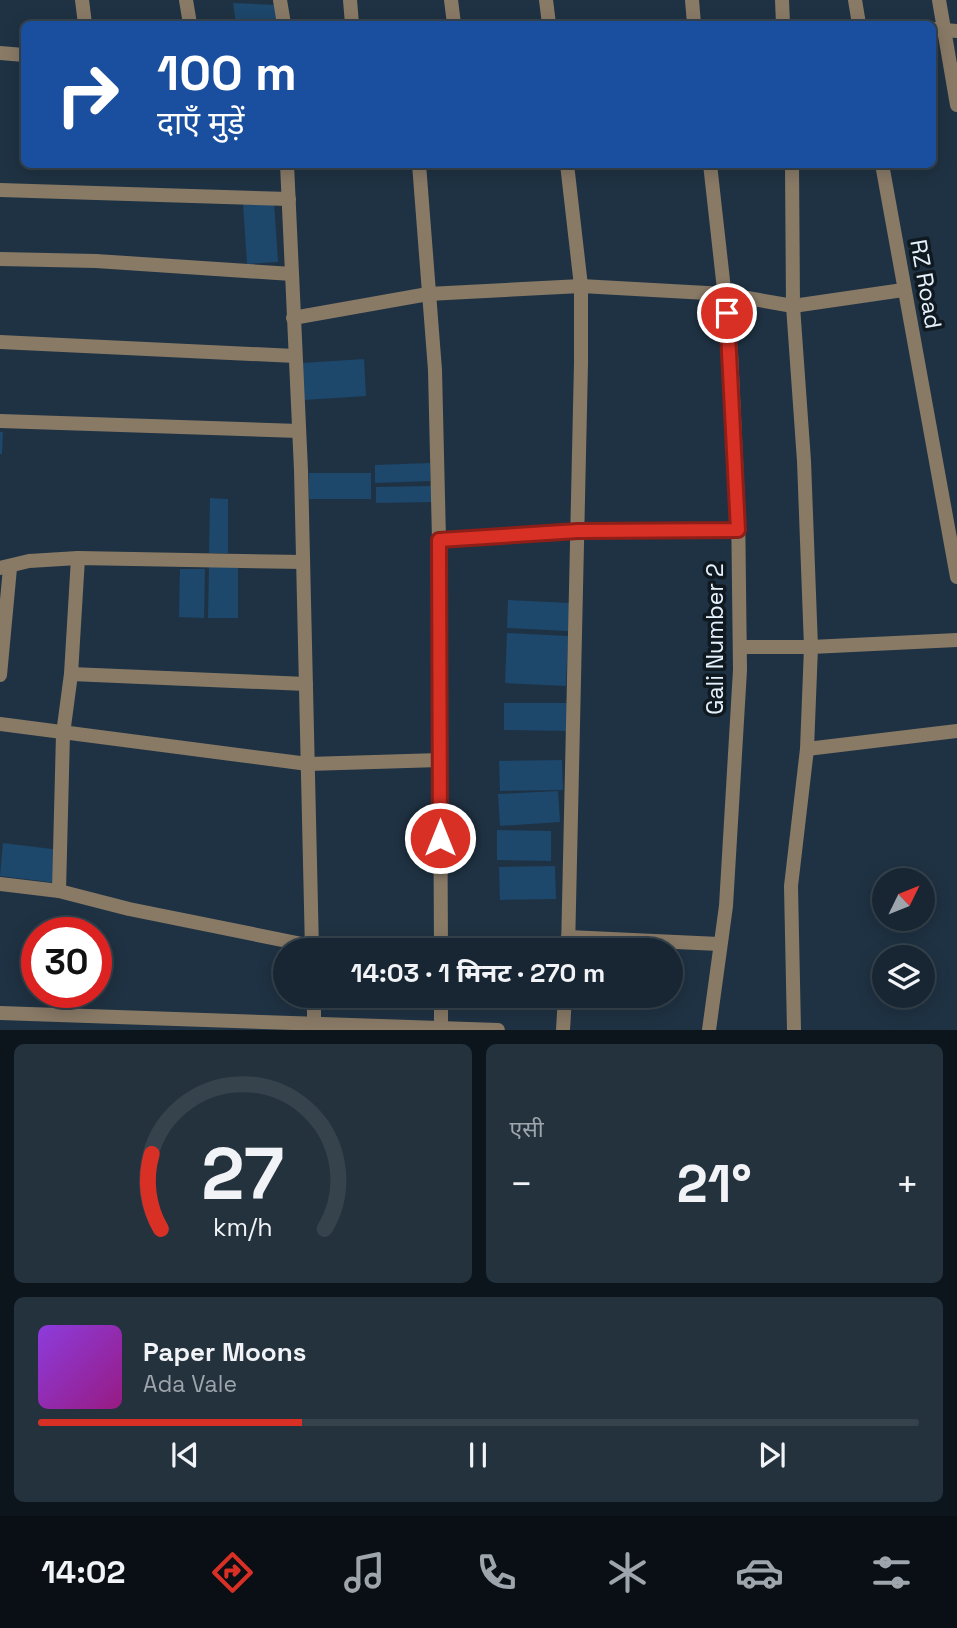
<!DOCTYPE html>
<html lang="hi">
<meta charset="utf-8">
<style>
:root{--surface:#172632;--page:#24323e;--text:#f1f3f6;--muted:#9ea5ac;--line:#36434d;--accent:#d93025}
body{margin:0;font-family:"Space Grotesk","Noto Sans Devanagari",sans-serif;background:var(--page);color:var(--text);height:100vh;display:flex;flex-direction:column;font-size:26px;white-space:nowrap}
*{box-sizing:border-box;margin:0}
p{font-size:23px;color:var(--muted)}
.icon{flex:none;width:38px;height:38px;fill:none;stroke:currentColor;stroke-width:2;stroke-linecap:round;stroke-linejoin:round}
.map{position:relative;height:1030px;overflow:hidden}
.sheet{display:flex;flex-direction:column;gap:14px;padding:14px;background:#0d151c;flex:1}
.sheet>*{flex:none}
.banner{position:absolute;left:21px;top:21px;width:915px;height:147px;border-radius:10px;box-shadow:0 4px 18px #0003,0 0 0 2px var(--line);background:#1a4fa0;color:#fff;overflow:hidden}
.needle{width:46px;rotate:47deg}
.buttons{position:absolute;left:872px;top:868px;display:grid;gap:14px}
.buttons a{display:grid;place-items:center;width:63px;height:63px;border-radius:50%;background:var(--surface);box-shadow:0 4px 18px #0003,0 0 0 2px var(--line);font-size:35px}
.speed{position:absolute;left:21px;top:917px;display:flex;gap:14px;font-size:35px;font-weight:700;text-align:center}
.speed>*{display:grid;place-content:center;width:91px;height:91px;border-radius:50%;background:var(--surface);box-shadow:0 4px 18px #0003,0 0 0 2px var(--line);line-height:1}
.speed .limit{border:10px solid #d22;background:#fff;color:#111}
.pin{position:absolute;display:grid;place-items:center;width:60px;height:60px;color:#fff;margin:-30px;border:4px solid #fff;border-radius:50%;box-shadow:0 2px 7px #0007}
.me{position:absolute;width:77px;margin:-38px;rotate:0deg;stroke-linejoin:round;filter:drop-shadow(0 0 5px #0008)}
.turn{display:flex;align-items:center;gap:24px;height:147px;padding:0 21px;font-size:32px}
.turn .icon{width:91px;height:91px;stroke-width:2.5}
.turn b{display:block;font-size:49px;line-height:60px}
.big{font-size:52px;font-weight:700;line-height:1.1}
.sheet .widget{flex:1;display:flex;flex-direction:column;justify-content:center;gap:10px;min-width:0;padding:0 24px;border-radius:10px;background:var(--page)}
.sheet .dial{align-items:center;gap:0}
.dial svg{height:182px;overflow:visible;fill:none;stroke:var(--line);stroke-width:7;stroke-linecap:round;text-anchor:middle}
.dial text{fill:var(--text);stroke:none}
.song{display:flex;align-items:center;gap:21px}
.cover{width:84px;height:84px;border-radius:10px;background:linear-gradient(135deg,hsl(270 70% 55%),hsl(310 70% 35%))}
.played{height:7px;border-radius:4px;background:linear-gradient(90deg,var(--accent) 30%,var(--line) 30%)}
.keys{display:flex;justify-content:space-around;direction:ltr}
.heat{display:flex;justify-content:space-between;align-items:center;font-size:38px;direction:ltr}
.sheet .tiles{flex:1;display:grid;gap:14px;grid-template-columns:1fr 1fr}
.widget:last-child{grid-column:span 2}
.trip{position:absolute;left:273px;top:938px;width:410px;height:70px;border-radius:35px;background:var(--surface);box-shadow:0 4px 18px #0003,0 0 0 2px var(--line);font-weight:700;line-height:70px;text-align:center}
.menu{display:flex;height:112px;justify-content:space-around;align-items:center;background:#090f14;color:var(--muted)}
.menu .icon{width:49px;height:49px}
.menu .on{color:var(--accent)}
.menu b{font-size:32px;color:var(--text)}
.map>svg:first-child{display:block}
.building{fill:#1d476b}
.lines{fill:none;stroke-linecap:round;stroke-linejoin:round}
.minor{stroke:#897a66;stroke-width:14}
.tertiary{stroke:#897a66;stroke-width:14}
.route-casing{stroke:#8d1f18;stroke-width:18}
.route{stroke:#d93025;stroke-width:12}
.labels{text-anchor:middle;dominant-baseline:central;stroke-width:7;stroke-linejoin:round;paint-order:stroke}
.street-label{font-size:23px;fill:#e5f1fc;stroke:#101920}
</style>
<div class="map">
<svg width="957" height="1030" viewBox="0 0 957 1030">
<rect width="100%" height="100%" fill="#1f3243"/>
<g class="building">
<polygon points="233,3 275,5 278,24 236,24"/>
<polygon points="274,201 278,262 247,264 243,203"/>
<polygon points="364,359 366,396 304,400 302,363"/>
<polygon points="0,432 3,432 2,454 0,454"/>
<polygon points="430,463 430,481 375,483 375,465"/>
<rect x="309" y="473" width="62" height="26"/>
<polygon points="432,486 432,502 376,503 376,487"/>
<polygon points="210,498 228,499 228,553 209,553"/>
<polygon points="209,566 238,566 238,618 208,618"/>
<polygon points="180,569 205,569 204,618 179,617"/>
<polygon points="508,600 570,603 568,631 507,628"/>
<polygon points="507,633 568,636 566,686 505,683"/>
<polygon points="504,703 569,703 569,731 504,730"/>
<polygon points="562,760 563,790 500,791 499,761"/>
<polygon points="558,791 560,822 500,826 498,794"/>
<polygon points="497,830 551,831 551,861 497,860"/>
<polygon points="3,843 60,850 57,883 0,876"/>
<polygon points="555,866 556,899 500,900 499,867"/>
</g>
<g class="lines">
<g class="minor">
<polyline points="82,0 85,24"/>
<polyline points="186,0 190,24"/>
<polyline points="280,0 284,24"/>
<polyline points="350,0 352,24"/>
<polyline points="451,0 454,24"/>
<polyline points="546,0 549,24"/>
<polyline points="692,0 694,24"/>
<polyline points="782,0 783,24"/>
<polyline points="855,0 859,24"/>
<polyline points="933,29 957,31"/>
<polyline points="0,53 24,55"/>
<polyline points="287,164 301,470 312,950"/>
<polyline points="419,164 435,370 439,540 441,950"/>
<polyline points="567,164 581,286 581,363 568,950"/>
<polyline points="792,164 793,306 804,461 811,647 807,749 791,886 794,1030"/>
<polyline points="882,164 957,577"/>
<polyline points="0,190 289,199"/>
<polyline points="0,259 96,261 292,274"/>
<polyline points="293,318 428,294 581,286 725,294 793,306 903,290"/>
<polyline points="0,342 295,356"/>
<polyline points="0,421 299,431"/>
<polyline points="439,540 578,531 738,530"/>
<polyline points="0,568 29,561 78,558"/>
<polyline points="740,647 811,647 957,640"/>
<polyline points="71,674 306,684"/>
<polyline points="0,675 10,568"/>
<polyline points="0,724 308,764 440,760"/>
<polyline points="807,749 957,731"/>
<polyline points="0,884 59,891 129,909 312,946"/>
<polyline points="59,891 63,734 71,674 78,558 303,562"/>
<polyline points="568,937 719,944"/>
<polyline points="314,996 314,1023"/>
<polyline points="441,996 441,1026"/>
<polyline points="563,1030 565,996"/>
<polyline points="709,1030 726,906 740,670 738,502 731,352 710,164"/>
</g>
<g class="tertiary">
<polyline points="939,0 957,105"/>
<polyline points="0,1013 498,1030"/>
</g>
</g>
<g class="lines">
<g class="route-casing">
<polyline id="route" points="440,838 439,540 578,531 738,530 727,313"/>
</g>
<use href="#route" class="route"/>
</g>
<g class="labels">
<g class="street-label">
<text transform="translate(926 284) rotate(80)">RZ Road</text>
<text transform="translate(715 639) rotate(-90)">Gali Number 2</text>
</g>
</g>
</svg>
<div class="buttons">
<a><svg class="needle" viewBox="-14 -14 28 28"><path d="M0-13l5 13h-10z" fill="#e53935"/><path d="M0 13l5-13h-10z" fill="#9ea5ac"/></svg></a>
<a><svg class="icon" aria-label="layers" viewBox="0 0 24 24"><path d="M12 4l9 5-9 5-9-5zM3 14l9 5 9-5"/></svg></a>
</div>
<div class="speed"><div class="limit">30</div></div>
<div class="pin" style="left:727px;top:313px;background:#d93025"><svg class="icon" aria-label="arrive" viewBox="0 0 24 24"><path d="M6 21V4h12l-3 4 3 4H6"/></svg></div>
<svg class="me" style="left:440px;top:838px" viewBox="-20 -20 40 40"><circle r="17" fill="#d93025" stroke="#fff" stroke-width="3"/><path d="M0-11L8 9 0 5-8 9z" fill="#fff"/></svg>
<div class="trip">14:03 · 1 मिनट · 270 m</div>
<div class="banner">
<div class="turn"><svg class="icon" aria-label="right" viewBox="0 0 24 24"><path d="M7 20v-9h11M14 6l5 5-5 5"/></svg><div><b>100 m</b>दाएँ मुड़ें</div></div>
</div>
</div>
<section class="sheet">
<div class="tiles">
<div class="widget dial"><svg viewBox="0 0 100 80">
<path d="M14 69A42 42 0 1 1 86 69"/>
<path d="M14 69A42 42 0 0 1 10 36" stroke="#d93025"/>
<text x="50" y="56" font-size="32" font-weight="700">27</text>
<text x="50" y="72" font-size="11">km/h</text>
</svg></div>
<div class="widget"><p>एसी</p>
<div class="heat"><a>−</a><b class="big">21°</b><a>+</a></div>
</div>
<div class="widget">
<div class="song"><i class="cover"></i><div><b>Paper Moons</b><p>Ada Vale</p></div></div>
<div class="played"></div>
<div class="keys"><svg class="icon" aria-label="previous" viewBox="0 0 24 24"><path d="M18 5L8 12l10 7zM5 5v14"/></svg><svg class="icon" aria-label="pause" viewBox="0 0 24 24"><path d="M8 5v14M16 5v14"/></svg><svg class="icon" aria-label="next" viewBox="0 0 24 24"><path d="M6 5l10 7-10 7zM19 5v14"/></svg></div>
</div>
</div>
</section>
<nav class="menu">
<b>14:02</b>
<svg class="icon on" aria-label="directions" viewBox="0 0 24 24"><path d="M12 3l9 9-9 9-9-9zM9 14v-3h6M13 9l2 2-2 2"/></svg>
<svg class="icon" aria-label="music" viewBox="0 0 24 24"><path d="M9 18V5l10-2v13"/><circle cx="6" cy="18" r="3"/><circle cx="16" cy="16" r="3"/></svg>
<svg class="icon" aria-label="phone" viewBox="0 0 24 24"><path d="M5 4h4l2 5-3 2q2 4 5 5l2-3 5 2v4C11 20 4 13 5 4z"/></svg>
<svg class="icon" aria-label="climate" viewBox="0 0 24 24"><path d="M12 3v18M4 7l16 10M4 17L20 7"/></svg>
<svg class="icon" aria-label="car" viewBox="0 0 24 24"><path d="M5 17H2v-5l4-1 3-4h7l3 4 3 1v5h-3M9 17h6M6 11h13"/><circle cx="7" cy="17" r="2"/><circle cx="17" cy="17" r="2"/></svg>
<svg class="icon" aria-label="filters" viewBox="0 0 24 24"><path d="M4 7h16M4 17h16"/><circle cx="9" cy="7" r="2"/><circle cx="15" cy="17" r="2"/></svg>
</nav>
